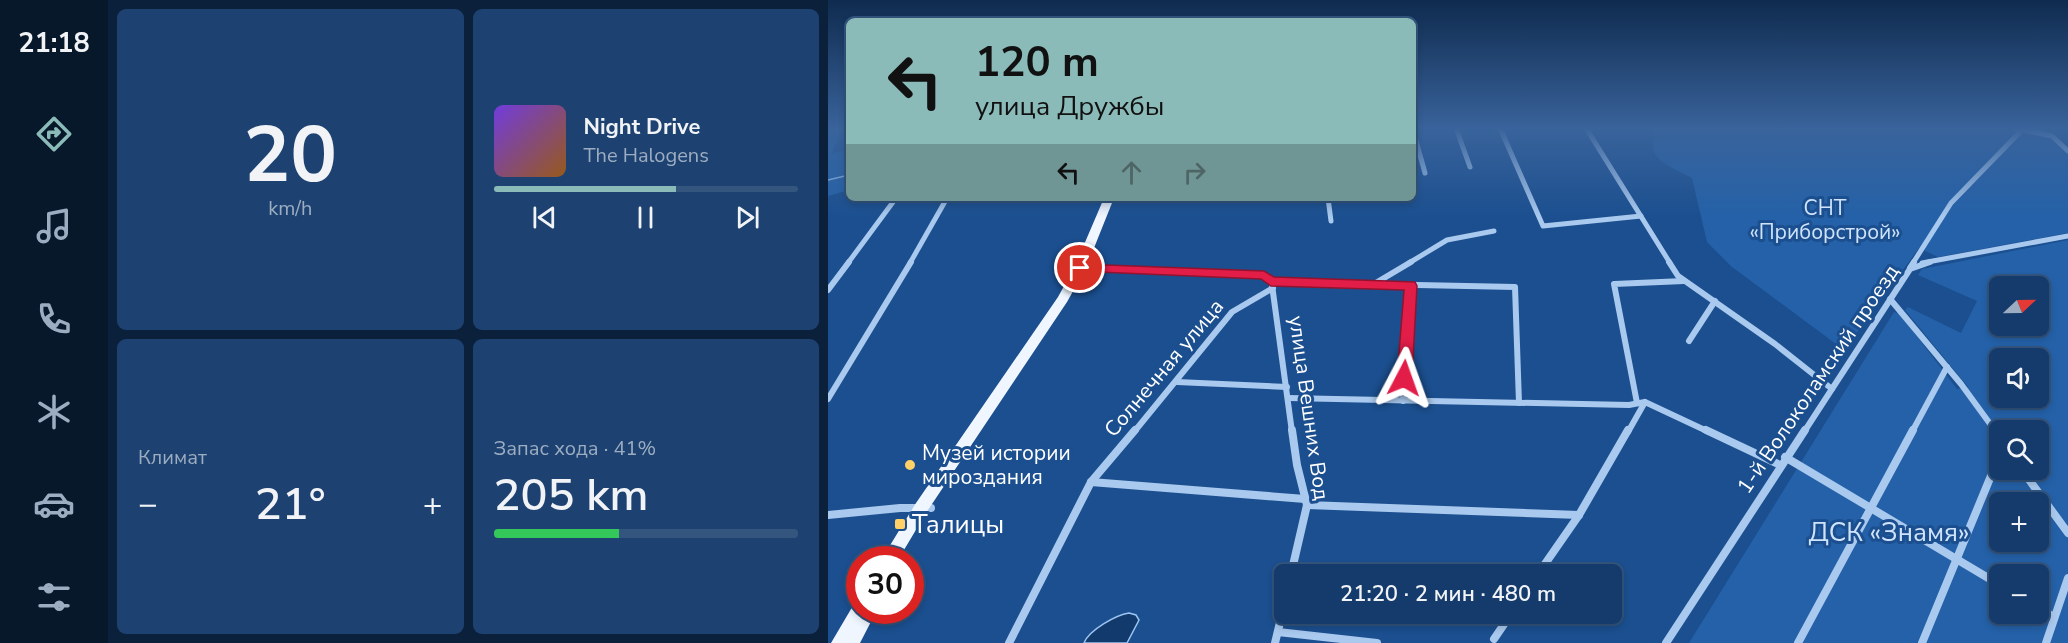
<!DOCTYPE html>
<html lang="ru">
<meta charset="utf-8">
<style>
:root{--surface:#143b6b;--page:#1d4271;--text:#f1f3f6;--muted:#9dadc1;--line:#33557e;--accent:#8bbbb9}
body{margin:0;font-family:"Nunito Sans",sans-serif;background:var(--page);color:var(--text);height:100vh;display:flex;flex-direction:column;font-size:22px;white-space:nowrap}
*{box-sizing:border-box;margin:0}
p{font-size:20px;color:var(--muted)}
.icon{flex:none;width:33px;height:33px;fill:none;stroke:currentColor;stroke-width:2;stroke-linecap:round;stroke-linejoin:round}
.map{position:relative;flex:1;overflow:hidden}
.details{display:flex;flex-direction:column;gap:9px;padding:9px;background:#0b203b;width:720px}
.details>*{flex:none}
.top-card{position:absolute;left:18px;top:18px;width:570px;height:183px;border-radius:9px;box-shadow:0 3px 9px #0003,0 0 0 2px var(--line);background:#8bbbb9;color:#111;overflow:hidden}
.needle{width:39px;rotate:68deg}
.tools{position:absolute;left:1161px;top:276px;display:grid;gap:12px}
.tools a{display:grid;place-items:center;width:60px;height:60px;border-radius:9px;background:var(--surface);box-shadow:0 3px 9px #0003,0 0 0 2px var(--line);font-size:30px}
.speed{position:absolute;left:18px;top:546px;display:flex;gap:12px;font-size:30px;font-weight:700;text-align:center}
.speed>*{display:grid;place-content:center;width:78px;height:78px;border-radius:50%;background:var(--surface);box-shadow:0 3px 9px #0003,0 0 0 2px var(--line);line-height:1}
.speed .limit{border:9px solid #d22;background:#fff;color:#111}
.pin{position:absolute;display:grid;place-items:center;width:51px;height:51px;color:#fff;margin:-26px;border:3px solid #fff;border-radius:50%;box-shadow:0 2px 6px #0007}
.me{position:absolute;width:66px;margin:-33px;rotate:4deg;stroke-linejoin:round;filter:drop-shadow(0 0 4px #0008)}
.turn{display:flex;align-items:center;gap:21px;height:126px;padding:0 30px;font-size:27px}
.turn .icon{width:78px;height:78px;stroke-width:2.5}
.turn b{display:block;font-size:42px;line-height:51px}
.lanes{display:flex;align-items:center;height:57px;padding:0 30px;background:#0003;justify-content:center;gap:30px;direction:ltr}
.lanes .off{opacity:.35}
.big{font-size:45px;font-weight:600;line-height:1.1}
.details .card{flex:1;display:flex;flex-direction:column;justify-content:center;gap:9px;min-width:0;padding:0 21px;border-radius:9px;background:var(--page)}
.details .dial{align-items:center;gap:0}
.dial b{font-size:78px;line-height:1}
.song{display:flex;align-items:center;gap:18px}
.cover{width:72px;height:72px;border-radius:9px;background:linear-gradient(135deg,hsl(260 70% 55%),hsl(30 70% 35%))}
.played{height:6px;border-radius:3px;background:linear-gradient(90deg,var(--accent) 60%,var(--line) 60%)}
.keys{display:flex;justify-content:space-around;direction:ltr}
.heat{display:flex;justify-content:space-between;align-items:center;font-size:33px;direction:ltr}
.charge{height:9px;border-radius:4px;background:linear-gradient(90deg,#34c759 41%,var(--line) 0)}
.details .tiles{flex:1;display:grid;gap:9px;grid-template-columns:repeat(2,1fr)}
.trip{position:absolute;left:446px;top:564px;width:348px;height:60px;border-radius:9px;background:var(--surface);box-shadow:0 3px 9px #0003,0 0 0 2px var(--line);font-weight:600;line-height:60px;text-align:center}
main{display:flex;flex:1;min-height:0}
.tab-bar{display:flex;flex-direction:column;width:108px;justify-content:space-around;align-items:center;background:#08182b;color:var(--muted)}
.tab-bar .icon{width:42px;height:42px}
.tab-bar .on{color:var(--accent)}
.tab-bar b{font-size:27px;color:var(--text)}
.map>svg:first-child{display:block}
.green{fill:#2461a8;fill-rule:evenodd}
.water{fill:#123a6d;stroke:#9cc4f0;stroke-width:1.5}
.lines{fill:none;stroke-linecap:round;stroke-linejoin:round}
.stream{stroke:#9cc4f0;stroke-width:1.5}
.minor-far2{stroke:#a9c9ee;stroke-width:5}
.minor-far1{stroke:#a9c9ee;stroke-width:6}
.minor{stroke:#a9c9ee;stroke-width:8}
.primary{fill:#f0f6ff;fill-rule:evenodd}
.route{fill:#e11d48;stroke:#92132f;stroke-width:1.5}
.poi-dot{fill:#ffd166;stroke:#1b4f8f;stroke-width:2}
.labels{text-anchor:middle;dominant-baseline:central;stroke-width:6;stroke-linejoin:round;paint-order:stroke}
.park-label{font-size:21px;fill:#cfe3fa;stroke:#1b4f8f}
.street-label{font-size:21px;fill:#fff;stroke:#1b4f8f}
.poi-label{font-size:21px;fill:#fff;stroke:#1b4f8f;text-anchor:start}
.near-poi-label{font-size:26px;fill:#fff;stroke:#1b4f8f;text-anchor:start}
.near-park-label{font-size:26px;fill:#cfe3fa;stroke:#1b4f8f}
</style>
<main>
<nav class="tab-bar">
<b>21:18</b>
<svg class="icon on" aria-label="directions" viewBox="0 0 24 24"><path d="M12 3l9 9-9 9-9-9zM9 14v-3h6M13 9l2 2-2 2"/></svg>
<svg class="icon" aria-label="music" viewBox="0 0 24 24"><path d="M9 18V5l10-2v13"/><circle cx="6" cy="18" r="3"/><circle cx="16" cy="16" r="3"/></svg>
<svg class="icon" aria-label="phone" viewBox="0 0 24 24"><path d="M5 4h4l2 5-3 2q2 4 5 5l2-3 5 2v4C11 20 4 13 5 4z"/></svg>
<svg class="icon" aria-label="climate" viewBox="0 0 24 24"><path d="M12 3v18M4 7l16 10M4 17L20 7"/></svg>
<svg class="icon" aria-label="car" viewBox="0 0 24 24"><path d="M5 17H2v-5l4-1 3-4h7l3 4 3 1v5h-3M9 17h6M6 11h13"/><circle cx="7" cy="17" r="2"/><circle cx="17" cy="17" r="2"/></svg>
<svg class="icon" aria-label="filters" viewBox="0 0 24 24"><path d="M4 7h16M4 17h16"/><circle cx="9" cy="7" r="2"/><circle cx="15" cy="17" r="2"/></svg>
</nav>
<section class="details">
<div class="tiles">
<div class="card dial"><b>20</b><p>km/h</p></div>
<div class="card">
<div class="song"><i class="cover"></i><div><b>Night Drive</b><p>The Halogens</p></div></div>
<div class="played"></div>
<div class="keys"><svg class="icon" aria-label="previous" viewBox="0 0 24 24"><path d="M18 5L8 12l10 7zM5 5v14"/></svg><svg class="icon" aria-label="pause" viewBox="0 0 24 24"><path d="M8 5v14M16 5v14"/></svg><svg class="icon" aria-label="next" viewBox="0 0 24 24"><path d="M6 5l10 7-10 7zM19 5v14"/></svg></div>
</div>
<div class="card"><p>Климат</p>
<div class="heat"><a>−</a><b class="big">21°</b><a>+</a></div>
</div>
<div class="card"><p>Запас хода · 41%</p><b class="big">205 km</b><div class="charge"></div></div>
</div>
</section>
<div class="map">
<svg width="1240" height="643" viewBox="0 0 1240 643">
<rect width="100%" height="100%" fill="#1b4f8f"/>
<g class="green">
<polygon points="0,128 14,128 4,153 21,150 21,190 0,196"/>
<path d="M824,128H1181C1205,132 1225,134 1240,154V233L1110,257L1091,248L1016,350L904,267L879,242L864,178C852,171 827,163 825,148C825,140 827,136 824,128Z"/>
<path d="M1240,240V643H861L1066,312L1072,314L1129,389L1140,387L1077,310L1080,307L1133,333L1149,301L1090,275L1094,269ZM1172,286H1210V326H1172ZM1172,358H1210V398H1172ZM1172,430H1210V470H1172ZM1172,502H1210V542H1172ZM1172,574H1210V614H1172Z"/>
</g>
<path class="water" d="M301,613L308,615L311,620L299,643H256C261,630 288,615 301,613Z"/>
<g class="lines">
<polyline class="stream" points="0,180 21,175"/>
<g class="minor-far2">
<polyline points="628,128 642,167"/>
<polyline points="672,128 715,226 813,216"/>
<polyline points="758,128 842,263"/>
<polyline points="1187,128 1224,136 1240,151"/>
<polyline points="585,130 597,173"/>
<polyline points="500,198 503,221"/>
<polyline points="20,263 68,198"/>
<polyline points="82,263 119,198"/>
<polyline points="581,263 619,240 666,231"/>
<polyline points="1085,263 1123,203 1191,133 1191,129"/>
<polyline points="1094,263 1240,236"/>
</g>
<g class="minor-far1">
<polyline points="841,262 850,276 947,344 1004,389"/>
<polyline points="252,268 436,275 443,282 687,287 691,403"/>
<polyline points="1082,268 1086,262"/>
<polyline points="546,284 583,262"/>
<polyline points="444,285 464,432"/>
<polyline points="0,290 21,262"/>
<polyline points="1062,299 1133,384 1168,432"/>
<polyline points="861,341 887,301"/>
<polyline points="349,382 459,387"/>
<polyline points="460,398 801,405 817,402 881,432"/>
<polyline points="0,399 83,262"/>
<polyline points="575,401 582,286"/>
<polyline points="809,403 786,284 856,281"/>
<polyline points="306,432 404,312 445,288"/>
<polyline points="800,432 817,402"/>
<polyline points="976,432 1082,269 1102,262"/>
<polyline points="1084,432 1119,367"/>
</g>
<g class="minor">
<polyline points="878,430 952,465"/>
<polyline points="1166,430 1172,438"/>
<polyline points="957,457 1172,585"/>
<polyline points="1194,470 1240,533"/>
<polyline points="263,482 477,499"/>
<polyline points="479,505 751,515"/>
<polyline points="0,515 72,508 103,508"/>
<polyline points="463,574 479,505 469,465 464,430"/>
<polyline points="710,574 751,515 800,430"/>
<polyline points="1210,608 1226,617"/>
<polyline points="450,632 549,643"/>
<polyline points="666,639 683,614"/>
<polyline points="181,643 263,482 307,430"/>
<polyline points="447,643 456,606"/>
<polyline points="838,643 977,430"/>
<polyline points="970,643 1085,430"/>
<polyline points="1094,643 1172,454"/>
<polyline points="1218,643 1240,578"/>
</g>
<g class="primary">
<polygon points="276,198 286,198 258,268 239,302 98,513 70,560 53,560 88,503 230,297 246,268"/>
<polygon points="32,602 32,610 49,610 32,643 3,643 26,604"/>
</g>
</g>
<linearGradient id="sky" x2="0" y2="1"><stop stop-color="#0f2b4f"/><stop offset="0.59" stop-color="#39639b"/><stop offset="1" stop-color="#39639b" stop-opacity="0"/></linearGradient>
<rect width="1240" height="218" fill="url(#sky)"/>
<polygon class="route" points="252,264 436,271 446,277 587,282 589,286 584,378 582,382 571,382 569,378 576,290 443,286 433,279 247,271 245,268 247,265"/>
<g class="poi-dot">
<circle cx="82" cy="465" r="6"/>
<rect x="66" y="518" width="12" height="12" rx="3"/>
</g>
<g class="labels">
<g class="park-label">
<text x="997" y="208">СНТ<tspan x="997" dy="24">«Приборстрой»</tspan></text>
</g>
<g class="street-label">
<text transform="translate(336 368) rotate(-50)">Солнечная улица</text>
<text transform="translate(990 379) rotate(-56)">1-й Волоколамский проезд</text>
<text transform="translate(481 408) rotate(82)">улица Вешних Вод</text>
</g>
<g class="poi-label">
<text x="94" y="453">Музей истории<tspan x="94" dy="24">мироздания</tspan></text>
</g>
<g class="near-poi-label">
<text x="84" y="524">Талицы</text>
</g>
<g class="near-park-label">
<text x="1061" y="532">ДСК «Знамя»</text>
</g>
</g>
</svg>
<div class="tools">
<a><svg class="needle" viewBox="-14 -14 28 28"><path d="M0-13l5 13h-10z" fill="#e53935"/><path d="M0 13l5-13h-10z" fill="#9dadc1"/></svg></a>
<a><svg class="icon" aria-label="sound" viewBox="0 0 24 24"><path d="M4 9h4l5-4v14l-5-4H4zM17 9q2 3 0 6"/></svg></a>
<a><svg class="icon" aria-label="search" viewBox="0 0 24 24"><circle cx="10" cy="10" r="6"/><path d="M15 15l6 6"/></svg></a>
<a>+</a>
<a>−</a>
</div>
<div class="speed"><div class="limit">30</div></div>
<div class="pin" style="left:252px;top:268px;background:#d93025"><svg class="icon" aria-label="arrive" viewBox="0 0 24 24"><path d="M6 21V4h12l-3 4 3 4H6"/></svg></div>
<svg class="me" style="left:576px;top:378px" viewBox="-20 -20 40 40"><path d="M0-17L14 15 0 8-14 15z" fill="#e11d48" stroke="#fff" stroke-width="4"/></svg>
<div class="trip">21:20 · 2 мин · 480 m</div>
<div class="top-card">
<div class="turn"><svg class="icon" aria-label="left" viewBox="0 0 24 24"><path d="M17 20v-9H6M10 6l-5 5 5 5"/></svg><div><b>120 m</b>улица Дружбы</div></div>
<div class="lanes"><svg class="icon" aria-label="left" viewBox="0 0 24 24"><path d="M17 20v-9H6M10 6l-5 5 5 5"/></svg><svg class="icon off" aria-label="ahead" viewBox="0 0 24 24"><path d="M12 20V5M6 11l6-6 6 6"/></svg><svg class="icon off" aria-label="right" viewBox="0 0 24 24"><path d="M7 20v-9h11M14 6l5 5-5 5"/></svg></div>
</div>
</div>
</main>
